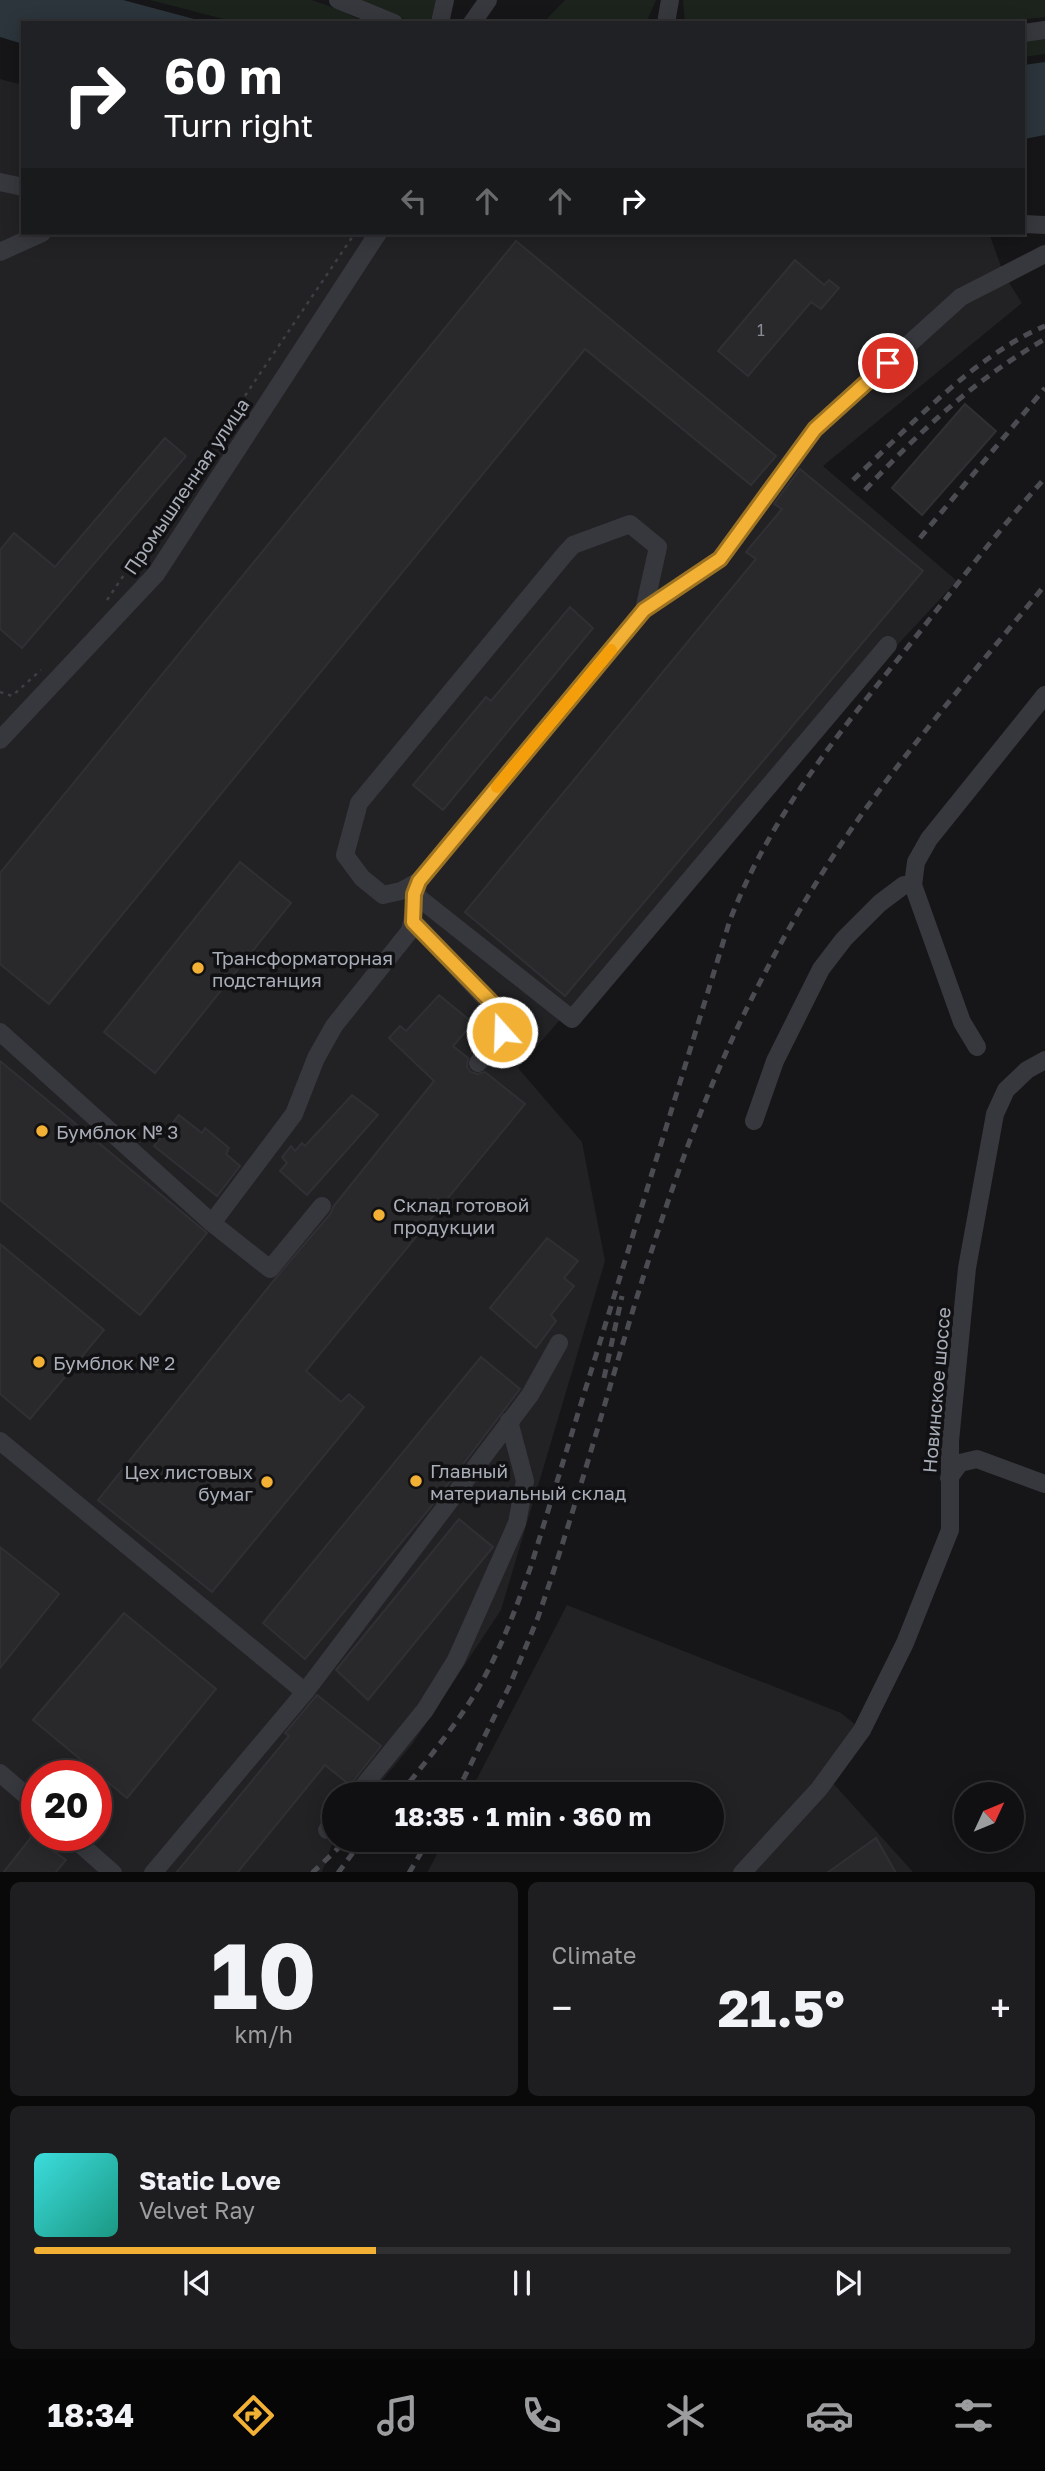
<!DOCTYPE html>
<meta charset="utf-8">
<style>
:root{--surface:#101012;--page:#1e1e20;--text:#f1f3f6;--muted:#9c9d9f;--line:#303032;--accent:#f2b134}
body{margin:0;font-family:"Golos Text",sans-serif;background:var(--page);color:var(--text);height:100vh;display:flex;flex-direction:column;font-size:26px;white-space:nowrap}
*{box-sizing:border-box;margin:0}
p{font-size:23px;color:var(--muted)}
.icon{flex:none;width:38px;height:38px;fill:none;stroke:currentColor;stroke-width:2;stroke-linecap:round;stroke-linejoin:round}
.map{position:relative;height:1872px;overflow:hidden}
.panel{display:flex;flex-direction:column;gap:10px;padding:10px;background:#09090a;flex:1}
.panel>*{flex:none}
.banner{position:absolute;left:21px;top:21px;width:1004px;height:214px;border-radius:0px;box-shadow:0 4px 18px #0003,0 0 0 2px var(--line);background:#202124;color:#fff;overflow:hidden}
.needle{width:46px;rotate:46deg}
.tools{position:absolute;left:954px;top:1782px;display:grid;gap:14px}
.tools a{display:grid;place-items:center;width:70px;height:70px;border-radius:50%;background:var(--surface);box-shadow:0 4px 18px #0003,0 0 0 2px var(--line);font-size:35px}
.speed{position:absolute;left:21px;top:1760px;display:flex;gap:14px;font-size:35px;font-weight:700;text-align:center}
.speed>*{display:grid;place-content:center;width:91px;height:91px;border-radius:50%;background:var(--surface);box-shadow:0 4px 18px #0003,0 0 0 2px var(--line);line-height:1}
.speed .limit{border:10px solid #d22;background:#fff;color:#111}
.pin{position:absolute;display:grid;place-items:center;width:60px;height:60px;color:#fff;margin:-30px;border:4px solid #fff;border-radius:50%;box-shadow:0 2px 7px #0007}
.me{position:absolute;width:77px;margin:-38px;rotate:340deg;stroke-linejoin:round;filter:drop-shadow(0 0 5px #0008)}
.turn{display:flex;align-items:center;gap:24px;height:147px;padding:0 28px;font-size:32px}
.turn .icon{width:91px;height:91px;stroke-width:2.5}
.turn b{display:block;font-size:49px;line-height:60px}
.lanes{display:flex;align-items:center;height:66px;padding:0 28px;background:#0003;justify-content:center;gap:35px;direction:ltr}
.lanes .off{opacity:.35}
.big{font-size:52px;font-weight:700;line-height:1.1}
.panel .card{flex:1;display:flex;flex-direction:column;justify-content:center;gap:10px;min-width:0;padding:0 24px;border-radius:10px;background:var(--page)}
.panel .dial{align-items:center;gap:0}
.dial b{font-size:91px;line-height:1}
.song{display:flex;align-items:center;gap:21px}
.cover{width:84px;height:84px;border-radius:10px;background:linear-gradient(135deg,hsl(180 70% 55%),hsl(170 70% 35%))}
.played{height:7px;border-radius:4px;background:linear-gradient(90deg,var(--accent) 35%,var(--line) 35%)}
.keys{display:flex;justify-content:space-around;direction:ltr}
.heat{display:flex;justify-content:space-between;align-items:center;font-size:38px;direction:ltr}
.panel .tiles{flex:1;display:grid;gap:10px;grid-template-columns:1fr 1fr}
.card:last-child{grid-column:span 2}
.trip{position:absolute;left:322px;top:1782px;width:402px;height:70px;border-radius:35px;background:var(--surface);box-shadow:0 4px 18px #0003,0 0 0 2px var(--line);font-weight:700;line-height:70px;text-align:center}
.tab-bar{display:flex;height:112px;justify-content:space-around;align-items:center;background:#060607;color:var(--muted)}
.tab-bar .icon{width:49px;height:49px}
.tab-bar .selected{color:var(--accent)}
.tab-bar b{font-size:32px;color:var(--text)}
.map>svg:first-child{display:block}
.built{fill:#222225;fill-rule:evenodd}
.green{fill:#1c231d}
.water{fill:#2c353c}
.building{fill:#29292c;stroke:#303034;stroke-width:2}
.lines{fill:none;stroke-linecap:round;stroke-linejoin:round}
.path{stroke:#3d3f44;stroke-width:2.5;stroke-dasharray:3.5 5;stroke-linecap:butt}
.minor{stroke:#37383d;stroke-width:18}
.rail{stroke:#4a4c52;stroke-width:5;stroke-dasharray:9 7;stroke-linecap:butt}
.route-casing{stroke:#9d7322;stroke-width:18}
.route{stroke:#f2b134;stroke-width:12}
.slow{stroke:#f59e0b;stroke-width:12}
.poi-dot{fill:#f2b134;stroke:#111113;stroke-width:2.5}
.labels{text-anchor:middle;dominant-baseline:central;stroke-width:7;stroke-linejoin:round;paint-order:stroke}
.number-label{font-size:16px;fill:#888b94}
.street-label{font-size:19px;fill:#a8adb8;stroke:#111113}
.poi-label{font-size:19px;fill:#a8adb8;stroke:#111113;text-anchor:start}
</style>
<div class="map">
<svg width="1045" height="1873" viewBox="0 0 1045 1873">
<rect width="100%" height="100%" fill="#161618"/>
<g class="built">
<path d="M0,79L23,85V233H989L1004,275L1022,303L823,466L957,581L735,819L518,1068L582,1142L605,1261L501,1610L413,1743L371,1794H334V1839L322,1872H0ZM37,1776H96V1836H37Z"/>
<polygon points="567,1605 841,1713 862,1730 832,1782 913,1872 427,1873 445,1839 712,1839 712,1794 469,1794"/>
</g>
<g class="green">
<polygon points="150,0 311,0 338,9 366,23 239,23"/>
<path d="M356,0H438L432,23C404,23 381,11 356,0Z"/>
<polygon points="565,0 656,0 646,23 594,23 585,20 543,23"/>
<polygon points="683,0 1045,0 1045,17 992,23 876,23 864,20 843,23 685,23"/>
<polygon points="1045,38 1045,54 1024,57 1024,41"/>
</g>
<g class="water">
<polygon points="0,0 123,0 209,23 23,23 23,44 0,37"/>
<polygon points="1045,62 1045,135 1024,139 1024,65"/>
</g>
<g class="building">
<polygon points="516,241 776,456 751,485 585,349 49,1004 0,964 0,873"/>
<polygon points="795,260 824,285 829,280 839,288 821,309 811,302 748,376 718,351"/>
<polygon points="965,404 996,431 922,515 892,488"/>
<polygon points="165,438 186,456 22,648 0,629 0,550 14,533 55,567"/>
<polygon points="800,469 923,571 565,996 465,912 756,559 746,552 782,509 774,504"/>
<polygon points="570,607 593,628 443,810 413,785 486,697 491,701"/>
<polygon points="240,862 291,903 155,1073 104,1032"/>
<polygon points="439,995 473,1023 453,1046 468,1058 467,1067 471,1072 477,1074 485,1072 525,1104 306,1371 341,1402 349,1394 364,1407 212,1592 98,1500 275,1279 331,1213 333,1207 434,1081 389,1038 400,1026 406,1031"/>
<polygon points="0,1061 207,1233 140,1315 0,1200"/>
<polygon points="352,1095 378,1115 307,1195 280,1171 287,1163 282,1157 291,1146 295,1151 302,1143 305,1146"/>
<polygon points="179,1115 202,1133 205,1128 229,1148 226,1154 240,1166 217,1196 154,1146"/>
<polygon points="547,1238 578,1261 564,1278 574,1286 551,1315 556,1321 536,1348 490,1308"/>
<polygon points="0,1244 104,1330 30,1419 0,1394"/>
<polygon points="481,1357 520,1389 430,1508 305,1659 263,1623"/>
<polygon points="459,1519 493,1547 368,1700 336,1670"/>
<polygon points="0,1547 59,1594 0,1668"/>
<polygon points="124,1613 216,1689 127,1798 33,1720"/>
<polygon points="317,1695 381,1746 350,1785 325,1765 237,1873 176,1873 289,1736 285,1733"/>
<polygon points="32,1836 66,1860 55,1873 3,1873"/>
<polygon points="876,1838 896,1873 827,1873"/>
</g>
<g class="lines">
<g class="path">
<polyline points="107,600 355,233"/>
<polyline points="0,692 12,696 41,670"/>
</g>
<g class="minor">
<polyline points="338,0 394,23"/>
<polyline points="440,23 445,0"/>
<polyline points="472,23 488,0"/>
<polyline points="666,23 670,0"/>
<polyline points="1024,33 1045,30"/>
<polyline points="0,182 23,187"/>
<polyline points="1024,224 1045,225"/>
<polyline points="0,252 42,233"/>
<polyline points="0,740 156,574 378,233"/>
<polyline points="419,881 401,891 383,895 362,878 345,855 359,803 564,555 573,545 630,524 658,547 644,610"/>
<polyline points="913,885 916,862 929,839 1045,695"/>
<polyline points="414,894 572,1019 888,645"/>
<polyline points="413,921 504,1018 502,1032 478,1063"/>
<polyline points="0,1032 212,1223 270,1269 322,1206"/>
<polyline points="754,1121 775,1061 821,969 844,939 880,903 904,885 913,885 962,1022 977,1047"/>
<path d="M212,1223L294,1114L316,1058L334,1026L409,932C416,916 412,898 419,881L644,610L720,559L815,429L961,297L1045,254"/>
<polyline points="0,1441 305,1692"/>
<polyline points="949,1478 960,1463 977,1459 1045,1484"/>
<polyline points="0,1773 37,1805"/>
<polyline points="357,1794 425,1710 456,1660 517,1523 525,1481 509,1421"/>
<polyline points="327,1830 334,1821"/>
<polyline points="71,1836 113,1873"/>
<polyline points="153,1873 305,1692 530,1395 559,1343"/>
<polyline points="742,1873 819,1789 862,1730 905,1643 950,1530 950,1441 967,1268 995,1114 1006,1090 1027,1070 1045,1060"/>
</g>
<g class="rail">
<path d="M853,480C908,428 975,355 1045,326"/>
<path d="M865,490C921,430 974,380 1045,339"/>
<polyline points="920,538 1045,388"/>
<polyline points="604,1378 622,1296"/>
<path d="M400,1794C430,1756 462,1719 485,1676C504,1641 518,1603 531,1566L730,920C770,817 838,734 907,648C952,591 996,533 1045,478"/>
<path d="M456,1794L509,1687L537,1620C608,1418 651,1203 746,1010C777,947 812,886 852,828C911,744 980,665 1045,585"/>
<polyline points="312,1873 348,1839"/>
<polyline points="338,1873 363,1839"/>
<polyline points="409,1873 429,1839"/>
</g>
</g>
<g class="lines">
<g class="route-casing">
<polyline id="route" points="502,1032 504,1018 500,1011 413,922 414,894 419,881 644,610 720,559 815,429 888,363"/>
</g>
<use href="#route" class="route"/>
<polyline class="slow" points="497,787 611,650"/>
</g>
<g class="poi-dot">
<circle cx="198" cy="968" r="7"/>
<circle cx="42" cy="1131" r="7"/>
<circle cx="379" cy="1215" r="7"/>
<circle cx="39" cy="1362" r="7"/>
<circle cx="416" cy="1481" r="7"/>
<circle cx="267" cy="1482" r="7"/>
</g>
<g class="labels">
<g class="number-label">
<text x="761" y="330">1</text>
</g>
<g class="street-label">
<text transform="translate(186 486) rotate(-56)">Промышленная улица</text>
<text transform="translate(936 1390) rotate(-85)">Новинское шоссе</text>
</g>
<g class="poi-label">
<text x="212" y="957">Трансформаторная<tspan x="212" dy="22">подстанция</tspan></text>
<text x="56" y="1131">Бумблок № 3</text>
<text x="393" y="1204">Склад готовой<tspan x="393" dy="22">продукции</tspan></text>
<text x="53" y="1362">Бумблок № 2</text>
<text x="430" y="1470">Главный<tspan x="430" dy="22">материальный склад</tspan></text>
<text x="253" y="1471" text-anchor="end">Цех листовых<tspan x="253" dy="22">бумаг</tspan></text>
</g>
</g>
</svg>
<div class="tools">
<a><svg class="needle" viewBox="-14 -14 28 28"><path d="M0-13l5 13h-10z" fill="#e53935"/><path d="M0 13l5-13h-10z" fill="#9c9d9f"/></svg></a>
</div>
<div class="speed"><div class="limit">20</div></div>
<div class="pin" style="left:888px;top:363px;background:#d93025"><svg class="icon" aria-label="arrive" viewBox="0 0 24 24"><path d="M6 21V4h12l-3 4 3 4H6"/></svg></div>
<svg class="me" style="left:502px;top:1032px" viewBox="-20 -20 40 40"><circle r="17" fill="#f2b134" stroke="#fff" stroke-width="3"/><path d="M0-11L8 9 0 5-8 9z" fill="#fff"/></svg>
<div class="trip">18:35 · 1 min · 360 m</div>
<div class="banner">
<div class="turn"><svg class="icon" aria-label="right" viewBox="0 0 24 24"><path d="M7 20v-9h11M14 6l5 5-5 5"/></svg><div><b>60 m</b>Turn right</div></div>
<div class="lanes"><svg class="icon off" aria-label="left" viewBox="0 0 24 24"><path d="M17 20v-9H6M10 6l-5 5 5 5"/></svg><svg class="icon off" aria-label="ahead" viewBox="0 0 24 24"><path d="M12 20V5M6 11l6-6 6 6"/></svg><svg class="icon off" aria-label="ahead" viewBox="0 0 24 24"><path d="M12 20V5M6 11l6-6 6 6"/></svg><svg class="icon" aria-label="right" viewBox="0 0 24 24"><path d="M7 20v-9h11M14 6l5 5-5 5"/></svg></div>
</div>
</div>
<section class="panel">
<div class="tiles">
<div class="card dial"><b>10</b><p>km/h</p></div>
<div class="card"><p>Climate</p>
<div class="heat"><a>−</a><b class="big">21.5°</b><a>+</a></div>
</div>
<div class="card">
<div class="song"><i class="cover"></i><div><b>Static Love</b><p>Velvet Ray</p></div></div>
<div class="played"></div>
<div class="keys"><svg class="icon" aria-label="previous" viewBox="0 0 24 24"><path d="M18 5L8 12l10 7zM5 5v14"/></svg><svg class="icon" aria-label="pause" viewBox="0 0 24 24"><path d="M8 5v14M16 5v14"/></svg><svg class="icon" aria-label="next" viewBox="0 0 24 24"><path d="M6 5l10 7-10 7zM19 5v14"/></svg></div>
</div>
</div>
</section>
<nav class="tab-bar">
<b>18:34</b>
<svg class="icon selected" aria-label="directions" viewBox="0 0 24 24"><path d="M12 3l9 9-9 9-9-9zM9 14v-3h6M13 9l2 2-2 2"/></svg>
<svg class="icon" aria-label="music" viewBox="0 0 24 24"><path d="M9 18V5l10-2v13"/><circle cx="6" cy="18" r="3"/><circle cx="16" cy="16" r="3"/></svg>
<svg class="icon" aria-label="phone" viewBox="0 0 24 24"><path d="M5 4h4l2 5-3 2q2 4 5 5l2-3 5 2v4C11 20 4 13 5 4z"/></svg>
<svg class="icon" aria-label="climate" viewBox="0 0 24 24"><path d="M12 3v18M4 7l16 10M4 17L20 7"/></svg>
<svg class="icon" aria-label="car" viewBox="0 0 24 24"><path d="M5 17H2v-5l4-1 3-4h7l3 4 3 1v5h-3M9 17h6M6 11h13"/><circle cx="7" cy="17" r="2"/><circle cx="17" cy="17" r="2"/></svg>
<svg class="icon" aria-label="filters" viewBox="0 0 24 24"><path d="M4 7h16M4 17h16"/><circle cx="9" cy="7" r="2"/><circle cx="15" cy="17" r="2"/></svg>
</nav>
